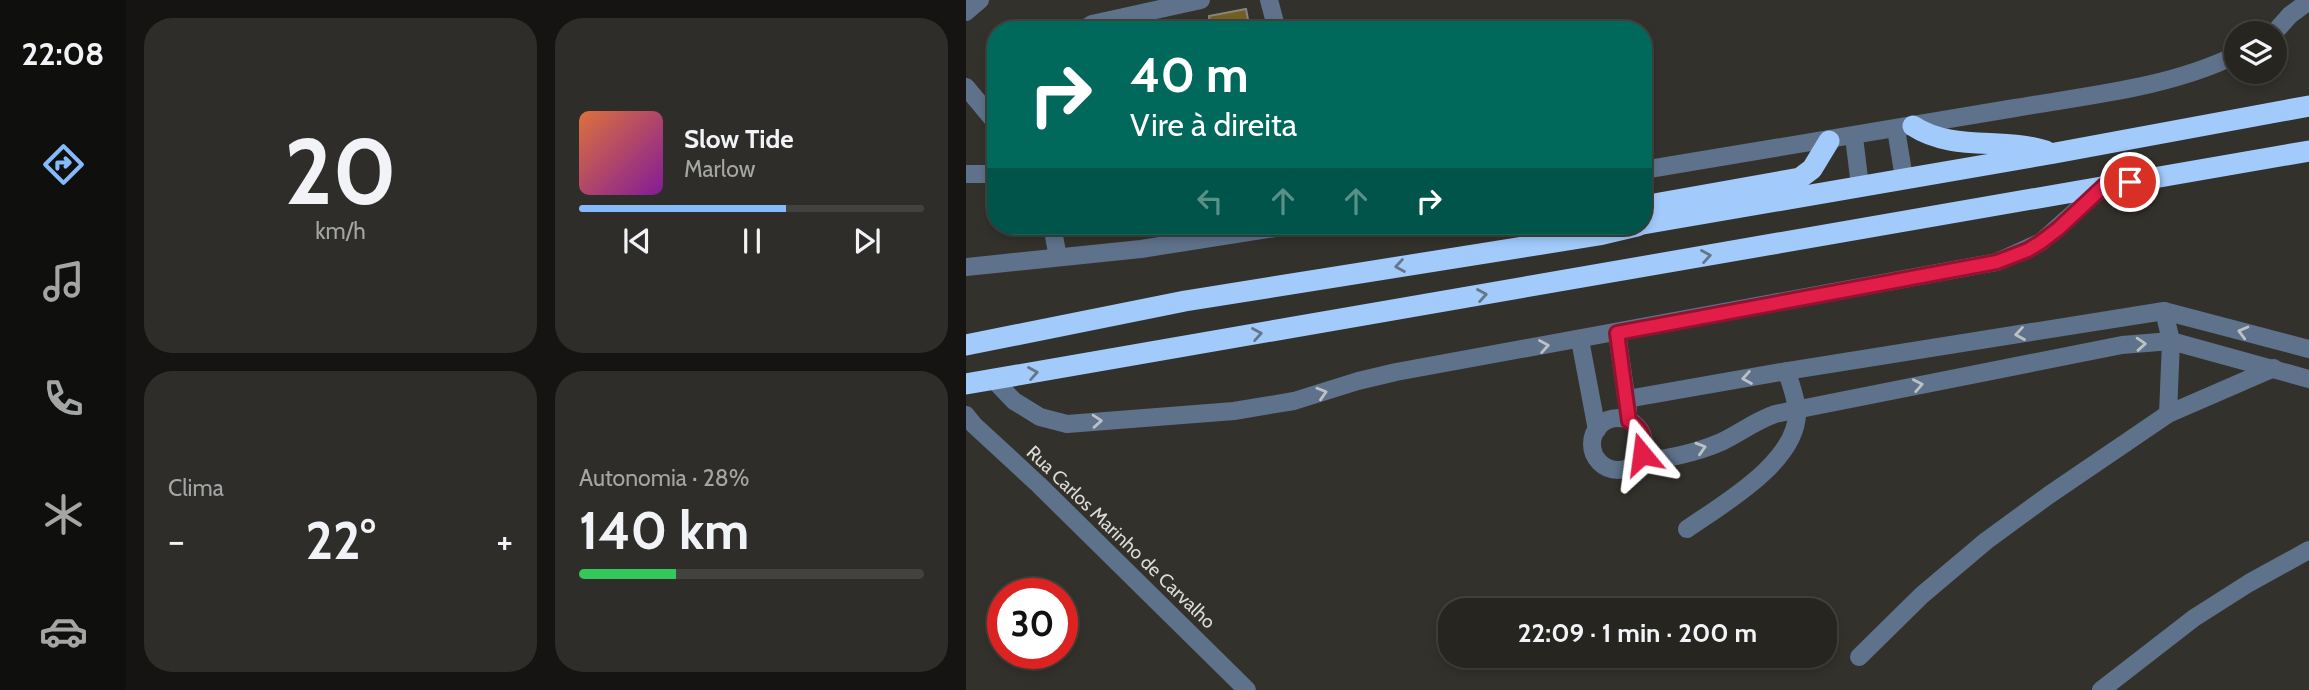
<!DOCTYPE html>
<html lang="pt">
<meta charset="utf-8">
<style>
:root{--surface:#262520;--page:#2e2d29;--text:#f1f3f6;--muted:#a4a5a5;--line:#42423e;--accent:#85bbfb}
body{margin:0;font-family:Cabin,sans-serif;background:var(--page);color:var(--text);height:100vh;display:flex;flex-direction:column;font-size:26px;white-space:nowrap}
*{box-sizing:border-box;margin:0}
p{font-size:23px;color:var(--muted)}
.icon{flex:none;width:38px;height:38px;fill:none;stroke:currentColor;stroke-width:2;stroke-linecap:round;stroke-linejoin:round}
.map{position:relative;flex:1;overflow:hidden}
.sheet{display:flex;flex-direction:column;gap:18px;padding:18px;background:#151412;width:840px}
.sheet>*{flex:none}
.top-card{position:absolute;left:21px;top:21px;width:665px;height:214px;border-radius:28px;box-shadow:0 4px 10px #0003,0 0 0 2px var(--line);background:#00695c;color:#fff;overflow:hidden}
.buttons{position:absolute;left:1258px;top:21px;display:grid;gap:14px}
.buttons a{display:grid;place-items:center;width:63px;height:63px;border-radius:50%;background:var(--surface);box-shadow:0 4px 10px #0003,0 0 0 2px var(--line);font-size:35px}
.speed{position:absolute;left:21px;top:578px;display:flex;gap:14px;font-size:35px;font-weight:700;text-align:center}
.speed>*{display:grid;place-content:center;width:91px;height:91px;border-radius:50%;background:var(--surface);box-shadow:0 4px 10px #0003,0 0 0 2px var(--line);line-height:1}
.speed .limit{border:10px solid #d22;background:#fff;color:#111}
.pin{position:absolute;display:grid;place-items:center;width:60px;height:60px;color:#fff;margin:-30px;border:4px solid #fff;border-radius:50%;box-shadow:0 2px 7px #0007}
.me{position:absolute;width:77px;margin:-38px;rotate:344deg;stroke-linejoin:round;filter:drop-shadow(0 0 5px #0008)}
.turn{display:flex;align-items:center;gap:24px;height:147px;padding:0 28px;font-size:32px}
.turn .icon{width:91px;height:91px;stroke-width:2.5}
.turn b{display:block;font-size:49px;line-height:60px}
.lanes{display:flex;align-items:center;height:66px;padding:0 28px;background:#0003;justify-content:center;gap:35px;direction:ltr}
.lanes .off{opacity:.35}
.big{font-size:52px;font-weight:800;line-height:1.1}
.sheet .card{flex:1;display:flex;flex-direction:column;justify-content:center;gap:10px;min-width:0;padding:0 24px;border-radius:28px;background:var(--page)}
.sheet .dial{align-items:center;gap:0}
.dial b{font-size:91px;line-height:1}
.song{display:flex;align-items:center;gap:21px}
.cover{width:84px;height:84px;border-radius:10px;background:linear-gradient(135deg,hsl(20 70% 55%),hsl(290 70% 35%))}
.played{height:7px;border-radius:4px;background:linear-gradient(90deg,var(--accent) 60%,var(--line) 60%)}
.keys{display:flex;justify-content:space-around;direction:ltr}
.heat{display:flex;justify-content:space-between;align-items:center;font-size:38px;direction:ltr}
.charge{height:10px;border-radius:5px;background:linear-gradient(90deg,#34c759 28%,var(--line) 0)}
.sheet .tiles{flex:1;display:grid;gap:18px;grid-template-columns:repeat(2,1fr)}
.trip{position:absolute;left:472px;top:598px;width:399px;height:70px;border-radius:28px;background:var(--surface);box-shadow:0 4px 10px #0003,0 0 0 2px var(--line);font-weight:800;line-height:70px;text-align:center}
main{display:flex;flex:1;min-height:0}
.menu{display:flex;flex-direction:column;width:126px;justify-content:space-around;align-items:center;background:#0f0f0d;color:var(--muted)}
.menu .icon{width:49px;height:49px}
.menu .active{color:var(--accent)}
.menu b{font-size:32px;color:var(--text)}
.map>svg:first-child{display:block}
.building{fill:#725f24;stroke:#88857d;stroke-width:2}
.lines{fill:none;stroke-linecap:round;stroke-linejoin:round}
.minor{stroke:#5e728b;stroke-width:18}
.highway{stroke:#a2cafb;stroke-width:21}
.oneway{stroke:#657689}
.oneway2{stroke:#bcc1c4}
.route-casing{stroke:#92132f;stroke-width:18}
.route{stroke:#e11d48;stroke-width:12}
.labels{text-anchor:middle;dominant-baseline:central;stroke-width:7;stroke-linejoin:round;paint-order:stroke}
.street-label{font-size:19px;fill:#dcdbd7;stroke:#33312b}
</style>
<main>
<nav class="menu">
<b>22:08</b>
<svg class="icon active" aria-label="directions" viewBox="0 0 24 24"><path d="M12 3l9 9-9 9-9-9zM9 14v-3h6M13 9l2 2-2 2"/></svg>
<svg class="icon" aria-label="music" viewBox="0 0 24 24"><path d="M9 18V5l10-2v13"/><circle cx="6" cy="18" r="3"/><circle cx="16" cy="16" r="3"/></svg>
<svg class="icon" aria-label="phone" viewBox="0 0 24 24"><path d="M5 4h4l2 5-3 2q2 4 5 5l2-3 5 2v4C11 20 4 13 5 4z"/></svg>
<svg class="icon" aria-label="climate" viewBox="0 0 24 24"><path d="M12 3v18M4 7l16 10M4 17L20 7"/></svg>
<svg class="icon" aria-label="car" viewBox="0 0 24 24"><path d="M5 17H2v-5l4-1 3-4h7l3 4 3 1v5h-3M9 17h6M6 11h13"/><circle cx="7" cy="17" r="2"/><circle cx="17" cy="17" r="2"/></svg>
</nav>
<section class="sheet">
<div class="tiles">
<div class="card dial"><b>20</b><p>km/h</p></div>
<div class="card">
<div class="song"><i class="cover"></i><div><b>Slow Tide</b><p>Marlow</p></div></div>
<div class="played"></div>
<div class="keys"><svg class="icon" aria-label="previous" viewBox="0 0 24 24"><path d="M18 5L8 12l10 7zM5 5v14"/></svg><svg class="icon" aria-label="pause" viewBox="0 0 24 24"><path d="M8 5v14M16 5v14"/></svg><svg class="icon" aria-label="next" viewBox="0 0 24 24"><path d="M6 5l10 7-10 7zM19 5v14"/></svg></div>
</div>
<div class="card"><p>Clima</p>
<div class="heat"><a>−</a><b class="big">22°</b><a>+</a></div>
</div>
<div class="card"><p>Autonomia · 28%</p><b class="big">140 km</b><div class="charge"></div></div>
</div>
</section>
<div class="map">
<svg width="1343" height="690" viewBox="0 0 1343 690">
<rect width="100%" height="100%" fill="#33312b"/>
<polygon class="building" points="280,9 284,30 232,30 244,28 243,16"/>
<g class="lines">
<g class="minor">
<polyline points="303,0 311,30"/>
<polyline points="0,12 14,0"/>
<polyline points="117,30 126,24 235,0"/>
<polyline points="1308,33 1324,15 1343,1"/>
<polyline points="0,87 30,123"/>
<polyline points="930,129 938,178"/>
<polyline points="888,137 894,186"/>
<path d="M677,170C801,150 925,129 1049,108C1123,95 1202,88 1270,55"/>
<polyline points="0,174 30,174"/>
<polyline points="86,226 92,257"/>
<polyline points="0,267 175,249 322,226"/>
<polyline points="1198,311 1205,341 1202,414"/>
<polyline points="651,333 662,410"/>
<polyline points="614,340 631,430"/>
<polyline points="28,380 48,401 74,417 101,424 268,411 328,401 392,381 430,372 1031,262 1075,242 1138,186"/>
<polyline points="661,399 821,371 1198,311 1343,349"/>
<polyline points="0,415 8,425 73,485 281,690"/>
<circle cx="652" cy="444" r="26"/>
<path d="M669,463C698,459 728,454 755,442C774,433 789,421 809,414L1156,345L1205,341L1343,379"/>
<path d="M721,529C757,504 831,462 831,413C831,399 824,384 821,371"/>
<polyline points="893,657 956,595 1020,541 1083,495 1202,414 1308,368"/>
<polyline points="1135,690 1228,618 1283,583 1343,550"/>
</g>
<g class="highway">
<path d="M947,126C987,152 1036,137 1080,151"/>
<polyline points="677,209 688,204 834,178 846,169 863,141"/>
<polyline points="677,224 1089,153 1343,106"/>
<polyline points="0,345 219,301 633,235 671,226"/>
<polyline points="0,384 1343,151"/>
</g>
</g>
<defs><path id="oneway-chevron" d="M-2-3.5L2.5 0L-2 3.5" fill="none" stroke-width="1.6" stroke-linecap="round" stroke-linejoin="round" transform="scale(1.75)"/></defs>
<g class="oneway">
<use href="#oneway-chevron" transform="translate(740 256) rotate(-10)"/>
<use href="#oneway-chevron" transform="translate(434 266) rotate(171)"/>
<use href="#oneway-chevron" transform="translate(516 295) rotate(-10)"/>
<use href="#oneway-chevron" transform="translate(291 334) rotate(-10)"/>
<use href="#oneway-chevron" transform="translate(67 373) rotate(-10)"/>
</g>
<g class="oneway2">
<use href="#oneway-chevron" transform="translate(1277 332) rotate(-165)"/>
<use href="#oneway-chevron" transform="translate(1054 334) rotate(171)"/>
<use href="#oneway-chevron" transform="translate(1175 344) rotate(-4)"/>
<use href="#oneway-chevron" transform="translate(578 346) rotate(-10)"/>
<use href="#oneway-chevron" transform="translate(781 378) rotate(170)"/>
<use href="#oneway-chevron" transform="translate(952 385) rotate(-11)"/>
<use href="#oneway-chevron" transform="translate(356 393) rotate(-17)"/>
<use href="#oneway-chevron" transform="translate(131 421) rotate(-4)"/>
<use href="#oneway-chevron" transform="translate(735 448) rotate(-17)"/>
</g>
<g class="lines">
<g class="route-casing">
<path id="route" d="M676,454C680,439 676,429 663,421L651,333L1031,262L1062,250L1075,242L1092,229L1138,186L1164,182"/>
</g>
<use href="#route" class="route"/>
</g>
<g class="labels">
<g class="street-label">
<text transform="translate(155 537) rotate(44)">Rua Carlos Marinho de Carvalho</text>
</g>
</g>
</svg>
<div class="buttons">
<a><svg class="icon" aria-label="layers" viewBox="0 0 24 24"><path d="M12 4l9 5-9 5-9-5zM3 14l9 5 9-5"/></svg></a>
</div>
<div class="speed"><div class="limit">30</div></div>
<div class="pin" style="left:1164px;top:182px;background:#d93025"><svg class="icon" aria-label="arrive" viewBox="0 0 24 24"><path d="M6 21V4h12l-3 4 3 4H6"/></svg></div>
<svg class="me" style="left:676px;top:454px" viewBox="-20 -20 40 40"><path d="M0-17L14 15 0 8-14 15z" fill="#e11d48" stroke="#fff" stroke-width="4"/></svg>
<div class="trip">22:09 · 1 min · 200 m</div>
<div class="top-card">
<div class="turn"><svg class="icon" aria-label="right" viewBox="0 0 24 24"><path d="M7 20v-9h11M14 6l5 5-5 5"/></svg><div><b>40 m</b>Vire à direita</div></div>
<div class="lanes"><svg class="icon off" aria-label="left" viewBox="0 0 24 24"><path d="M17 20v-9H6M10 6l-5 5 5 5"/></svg><svg class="icon off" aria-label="ahead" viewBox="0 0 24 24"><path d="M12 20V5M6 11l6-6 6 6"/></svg><svg class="icon off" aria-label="ahead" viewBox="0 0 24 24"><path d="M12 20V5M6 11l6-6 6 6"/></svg><svg class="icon" aria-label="right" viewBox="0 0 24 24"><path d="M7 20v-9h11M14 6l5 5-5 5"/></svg></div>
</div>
</div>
</main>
